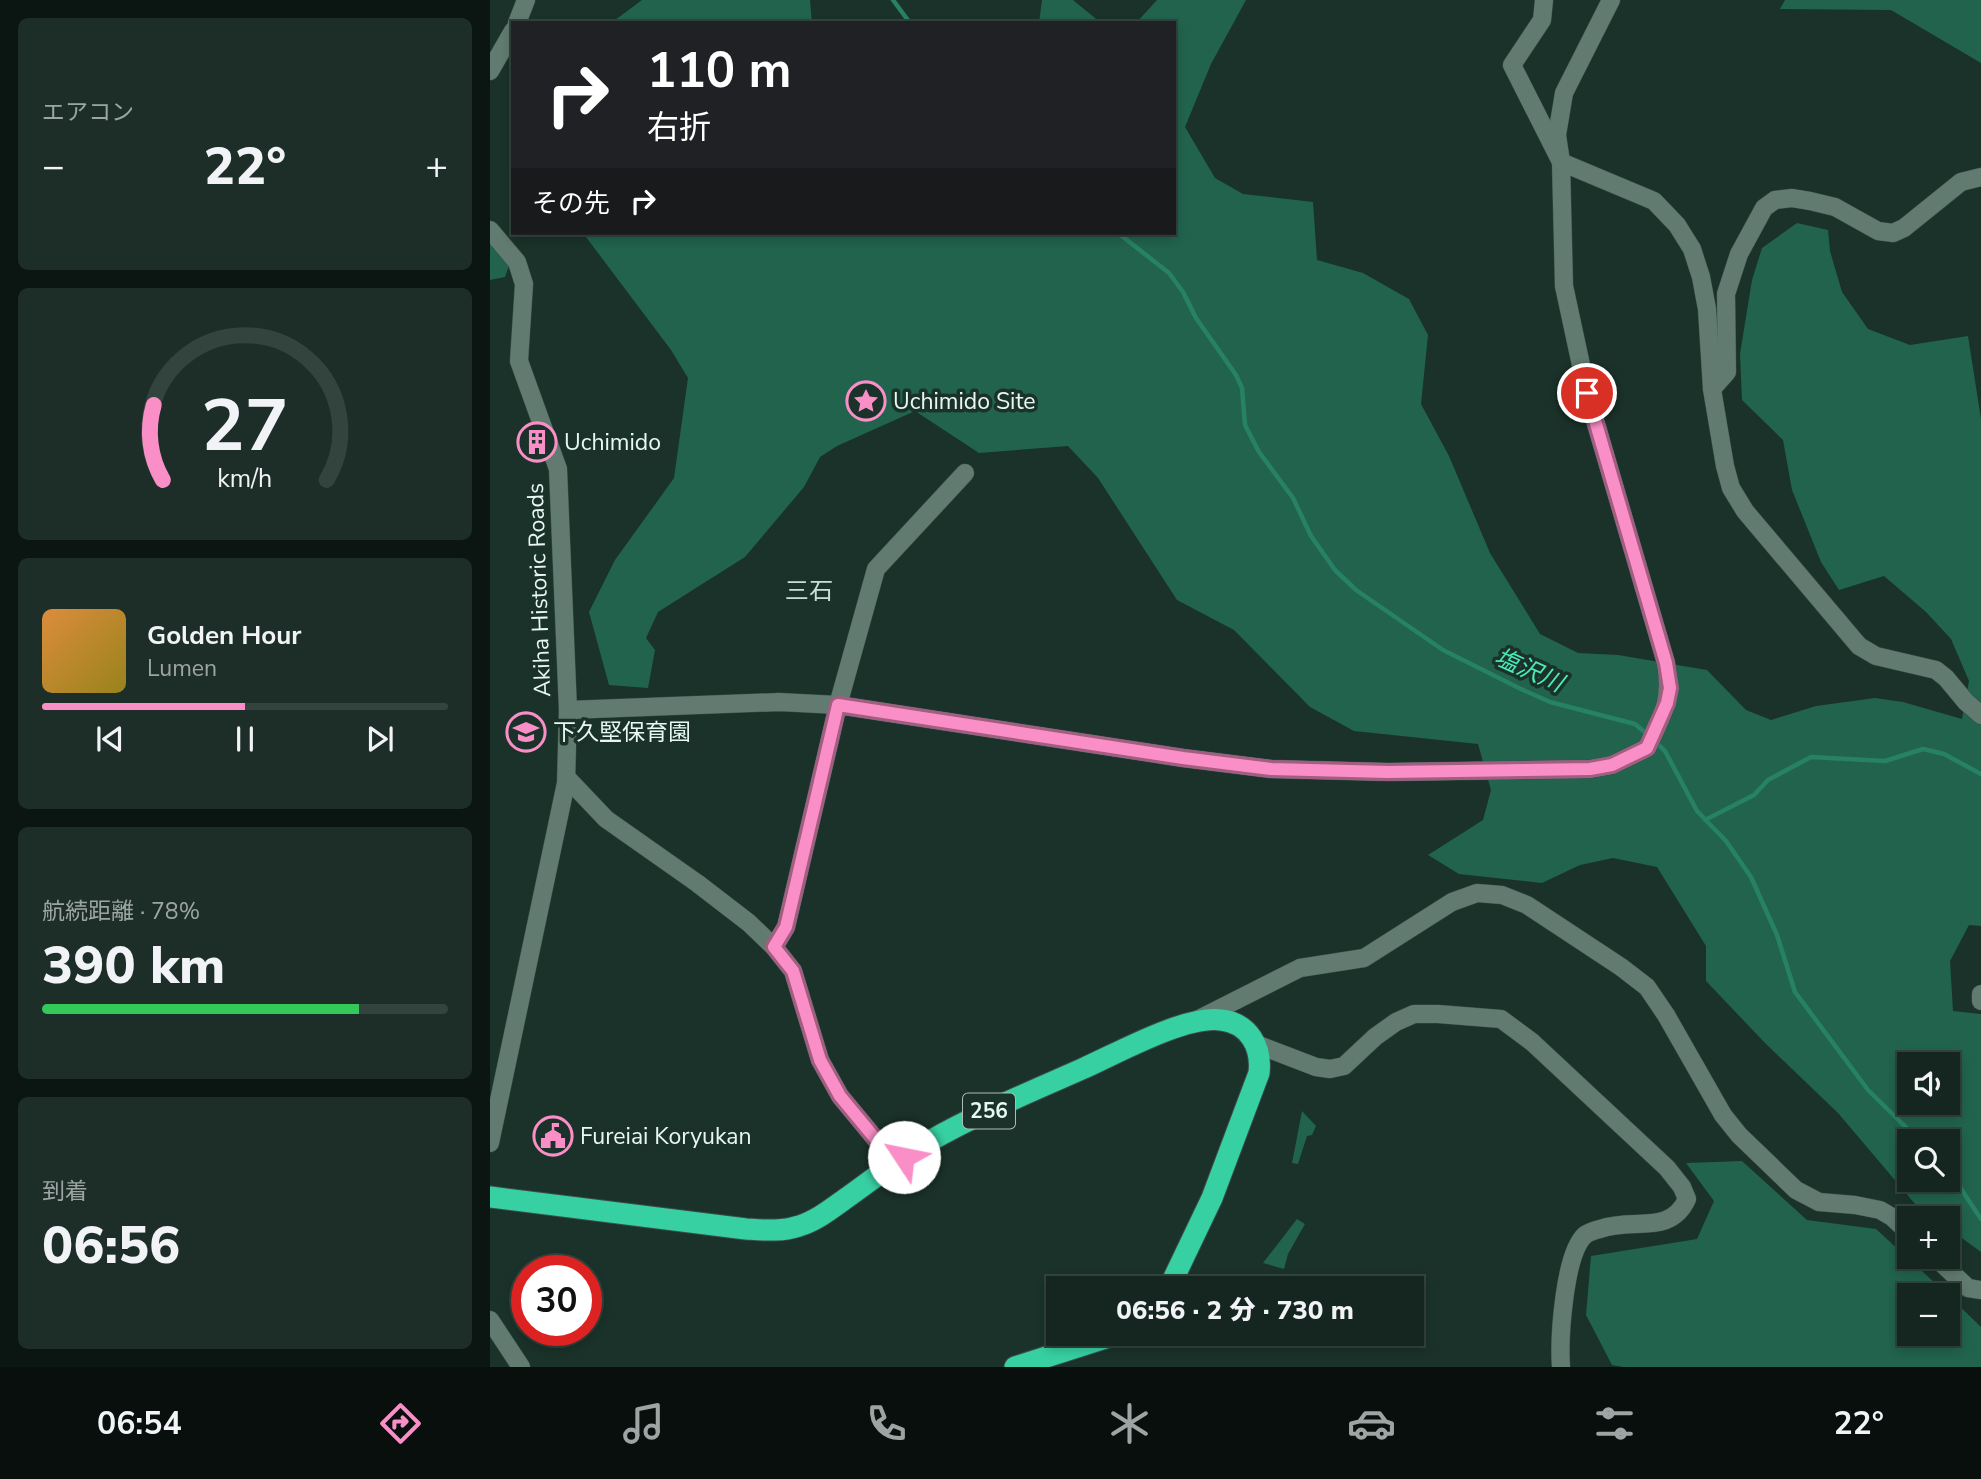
<!DOCTYPE html>
<html lang="ja">
<meta charset="utf-8">
<style>
:root{--surface:#14261f;--page:#1d2e28;--text:#f1f3f6;--muted:#9da5a4;--line:#33433d;--accent:#fa8fc7}
body{margin:0;font-family:"Nunito Sans","Noto Sans JP",sans-serif;background:var(--page);color:var(--text);height:100vh;display:flex;flex-direction:column;font-size:26px;white-space:nowrap}
*{box-sizing:border-box;margin:0}
p{font-size:23px;color:var(--muted)}
.icon{flex:none;width:38px;height:38px;fill:none;stroke:currentColor;stroke-width:2;stroke-linecap:round;stroke-linejoin:round}
.map{position:relative;flex:1;overflow:hidden}
.drawer{display:flex;flex-direction:column;gap:18px;padding:18px;background:#0b1511;width:490px}
.drawer>*{flex:none}
.banner{position:absolute;left:21px;top:21px;width:665px;height:214px;border-radius:0px;box-shadow:0 4px 10px #0003,0 0 0 2px var(--line);background:#202124;color:#fff;overflow:hidden}
.buttons{position:absolute;left:1407px;top:1052px;display:grid;gap:14px}
.buttons a{display:grid;place-items:center;width:63px;height:63px;border-radius:0px;background:var(--surface);box-shadow:0 4px 10px #0003,0 0 0 2px var(--line);font-size:35px}
.speed{position:absolute;left:21px;top:1255px;display:flex;gap:14px;font-size:35px;font-weight:700;text-align:center}
.speed>*{display:grid;place-content:center;width:91px;height:91px;border-radius:50%;background:var(--surface);box-shadow:0 4px 10px #0003,0 0 0 2px var(--line);line-height:1}
.speed .limit{border:10px solid #d22;background:#fff;color:#111}
.pin{position:absolute;display:grid;place-items:center;width:60px;height:60px;color:#fff;margin:-30px;border:4px solid #fff;border-radius:50%;box-shadow:0 2px 7px #0007}
.me{position:absolute;width:77px;margin:-38px;rotate:304deg;stroke-linejoin:round;filter:drop-shadow(0 0 5px #0008)}
.turn{display:flex;align-items:center;gap:24px;height:147px;padding:0 21px;font-size:32px}
.turn .icon{width:91px;height:91px;stroke-width:2.5}
.turn b{display:block;font-size:49px;line-height:60px}
.then{display:flex;align-items:center;height:66px;padding:0 21px;background:#0003;gap:14px;font-size:26px}
.big{font-size:52px;font-weight:800;line-height:1.1}
.drawer .tile{flex:1;display:flex;flex-direction:column;justify-content:center;gap:10px;min-width:0;padding:0 24px;border-radius:10px;background:var(--page)}
.drawer .dial{align-items:center;gap:0}
.dial svg{height:182px;overflow:visible;fill:none;stroke:var(--line);stroke-width:7;stroke-linecap:round;text-anchor:middle}
.dial text{fill:var(--text);stroke:none}
.song{display:flex;align-items:center;gap:21px}
.cover{width:84px;height:84px;border-radius:10px;background:linear-gradient(135deg,hsl(30 70% 55%),hsl(50 70% 35%))}
.played{height:7px;border-radius:4px;background:linear-gradient(90deg,var(--accent) 50%,var(--line) 50%)}
.keys{display:flex;justify-content:space-around;direction:ltr}
.heat{display:flex;justify-content:space-between;align-items:center;font-size:38px;direction:ltr}
.charge{height:10px;border-radius:5px;background:linear-gradient(90deg,#34c759 78%,var(--line) 0)}
.trip{position:absolute;left:556px;top:1276px;width:378px;height:70px;border-radius:0px;background:var(--surface);box-shadow:0 4px 10px #0003,0 0 0 2px var(--line);font-weight:800;line-height:70px;text-align:center}
.tab-bar{display:flex;height:112px;justify-content:space-around;align-items:center;background:#080f0c;color:var(--muted)}
.tab-bar .icon{width:49px;height:49px}
.tab-bar .on{color:var(--accent)}
.tab-bar b{font-size:32px;color:var(--text)}
main{display:flex;flex:1;min-height:0}
.map>svg:first-child{display:block}
.green{fill:#21634d;fill-rule:evenodd}
.lines{fill:none;stroke-linecap:round;stroke-linejoin:round}
.stream{stroke:#278165;stroke-width:4.5}
.street-casing{stroke:#3a4f48;stroke-width:19}
.highway-casing{stroke:#3a4f48;stroke-width:23}
.street{stroke:#617b70;stroke-width:18}
.highway{stroke:#37d0a2;stroke-width:21}
.route-casing{stroke:#a25d81;stroke-width:18}
.route{stroke:#fa8fc7;stroke-width:12}
.labels{text-anchor:middle;dominant-baseline:central;stroke-width:7;stroke-linejoin:round;paint-order:stroke}
.shield{fill:#1a3229;stroke:#aabcb5;stroke-width:2}
.shield-label{font-size:21px;font-weight:bold;fill:#e8f7f1}
.poi-label{font-size:23px;fill:#e8f7f1;stroke:#1a3229;text-anchor:start}
.street-label{font-size:23px;fill:#e8f7f1;stroke:#1a3229}
.neighbourhood-label{font-size:24px;fill:#c4e1d5;stroke:#1a3229}
.water-label{font-size:24px;font-style:italic;fill:#4ae9b8;stroke:#1a3229}
</style>
<main>
<section class="drawer">
<div class="tile"><p>エアコン</p>
<div class="heat"><a>−</a><b class="big">22°</b><a>+</a></div>
</div>
<div class="tile dial"><svg viewBox="0 0 100 80">
<path d="M14 69A42 42 0 1 1 86 69"/>
<path d="M14 69A42 42 0 0 1 10 36" stroke="#fa8fc7"/>
<text x="50" y="56" font-size="32" font-weight="700">27</text>
<text x="50" y="72" font-size="11">km/h</text>
</svg></div>
<div class="tile">
<div class="song"><i class="cover"></i><div><b>Golden Hour</b><p>Lumen</p></div></div>
<div class="played"></div>
<div class="keys"><svg class="icon" aria-label="previous" viewBox="0 0 24 24"><path d="M18 5L8 12l10 7zM5 5v14"/></svg><svg class="icon" aria-label="pause" viewBox="0 0 24 24"><path d="M8 5v14M16 5v14"/></svg><svg class="icon" aria-label="next" viewBox="0 0 24 24"><path d="M6 5l10 7-10 7zM19 5v14"/></svg></div>
</div>
<div class="tile"><p>航続距離 · 78%</p><b class="big">390 km</b><div class="charge"></div></div>
<div class="tile"><p>到着</p><b class="big">06:56</b></div>
</section>
<div class="map">
<svg width="1491" height="1367" viewBox="0 0 1491 1367">
<rect width="100%" height="100%" fill="#1a3229"/>
<g class="green">
<polygon points="152,0 320,0 322,23 121,23"/>
<polygon points="552,0 583,0 611,23 549,23"/>
<path d="M667,0H756L721,64L695,127L725,178L753,194L823,202L827,260L873,273L919,299L938,335L931,404L959,456L1000,553L1050,634L1088,653L1128,655L1217,670L1256,710L1281,720L1326,706L1385,698L1413,702L1472,719L1479,681L1461,639L1436,612L1394,576L1349,590L1331,562L1302,490L1293,440L1252,400L1250,354L1262,280L1272,248L1307,223L1338,230L1340,251L1352,292L1378,329L1420,345L1478,336L1491,419V926L1479,925L1460,961L1463,1011L1491,1014V1252L1458,1228V1218H1444L1426,1205L1348,1113L1275,1043L1216,981V946L1167,867L1123,858L1090,865L1052,883L969,874L938,855L993,820L1001,790L988,744L864,731L820,707L744,630L687,600L608,478L578,446L489,453L425,411L347,446L330,457L314,487L255,557L168,612L156,638L165,650L158,688L119,685L99,612L125,560L184,478L198,378L181,350L96,237L95,233H684V23H646ZM1419,1064H1458V1102H1419ZM1419,1141H1458V1180H1419Z"/>
<polygon points="1295,0 1491,0 1491,63 1401,10 1290,9"/>
<polygon points="0,238 20,263 15,277 0,280"/>
<polygon points="812,1111 826,1126 822,1135 817,1136 808,1164 802,1163"/>
<polygon points="1252,1161 1317,1220 1386,1229 1458,1295 1419,1295 1419,1334 1458,1334 1458,1295 1491,1327 1491,1367 1133,1367 1122,1365 1096,1315 1101,1256 1207,1239 1224,1201 1196,1163"/>
<polygon points="807,1219 815,1224 798,1254 794,1269 773,1263"/>
</g>
<g class="lines">
<g class="stream">
<polyline points="403,0 420,23"/>
<polyline points="628,233 679,273 693,292 706,318 746,375 752,388 755,425 769,452 803,498 821,536 845,570 866,590 953,650 1031,689 1060,702 1145,724 1158,735"/>
<polyline points="1164,741 1175,751 1207,811 1236,841 1261,877 1287,935 1305,992 1378,1090 1430,1141"/>
<polyline points="1215,820 1264,795 1278,780 1321,757 1395,761 1433,749 1454,754 1491,774"/>
<polyline points="1458,1169 1491,1219"/>
</g>
<g class="street-casing">
<g id="street">
<polyline points="1054,0 1052,20 1022,65 1071,162 1164,201 1187,225 1202,249 1211,277 1217,309 1222,389 1235,466 1241,488 1255,511 1369,646 1386,656 1446,670 1456,678 1476,702 1491,715"/>
<polyline points="27,23 36,0"/>
<polyline points="0,71 23,31"/>
<polyline points="0,230 27,262 34,284 29,361 68,469 78,710 76,783 0,1143"/>
<polyline points="1222,389 1237,372 1236,294 1249,254 1274,208 1285,200 1302,198 1320,201 1345,207 1388,231 1403,233 1414,228 1471,182 1491,177"/>
<path d="M78,710L289,702L348,705L693,758L781,769L898,772L1100,769L1122,765L1157,748C1173,715 1182,701 1176,663L1097,393L1074,286L1071,162L1067,135L1074,93L1121,0"/>
<polyline points="77,778 116,819 207,883 259,923 284,947 303,971 330,1060 350,1096 388,1142 413,1157"/>
<polyline points="284,947 296,927 348,705 386,569 475,473"/>
<polyline points="1491,994 1491,1001"/>
<polyline points="709,1019 810,968 874,958 962,902 987,893 1012,895 1037,905 1131,967 1157,987 1176,1015 1233,1115 1249,1135 1306,1190 1329,1202 1365,1205 1390,1210 1402,1217 1419,1233"/>
<path d="M766,1044L826,1067L840,1069L854,1066L885,1037L906,1022L924,1014H948L1011,1019L1042,1042L1177,1168L1192,1187L1197,1199C1180,1236 1144,1217 1110,1229C1106,1230 1099,1232 1095,1235C1074,1254 1069,1339 1071,1367"/>
<polyline points="1444,1256 1478,1288 1491,1290"/>
<polyline points="0,1320 31,1367"/>
</g>
</g>
<g class="highway-casing">
<g id="highway">
<path d="M0,1197L256,1229C273,1230 292,1232 309,1226C326,1221 341,1209 355,1199C382,1180 409,1158 438,1142C487,1114 540,1092 592,1069C626,1054 695,1015 731,1020C759,1023 772,1047 769,1073L722,1198L679,1288"/>
<polyline points="525,1367 628,1334"/>
</g>
</g>
<use href="#street" class="street"/>
<use href="#highway" class="highway"/>
</g>
<g class="lines">
<g class="route-casing">
<polyline id="route" points="414,1157 388,1142 350,1096 330,1060 303,971 284,947 296,927 348,705 693,758 781,769 898,772 1100,769 1122,765 1157,748 1177,703 1180,688 1176,663 1097,393"/>
</g>
<use href="#route" class="route"/>
</g>
<defs>
<g id="sight-ring" transform="scale(2.0125)"><circle r="9.5" fill="#1a3229" stroke="#fa8fc7" stroke-width="1.5"/><path d="M0-6L1.8-2.2L6-1.7L2.9 1.2L3.7 5.4L0 3.3L-3.7 5.4L-2.9 1.2L-6-1.7L-1.8-2.2Z" fill="#fa8fc7"/></g>
<g id="building-ring" transform="scale(2.0125)"><circle r="9.5" fill="#1a3229" stroke="#fa8fc7" stroke-width="1.5"/><path d="M-4-6H4V6H1V3H-1V6H-4ZM-2.5-4.3h1.7v1.8h-1.7ZM.8-4.3h1.7v1.8H.8ZM-2.5-1h1.7V.8h-1.7ZM.8-1h1.7V.8H.8Z" fill="#fa8fc7"/></g>
<g id="school-ring" transform="scale(2.0125)"><circle r="9.5" fill="#1a3229" stroke="#fa8fc7" stroke-width="1.5"/><path d="M0-5L7-2L0 1L-7-2ZM-4 1L0 2.5L4 1V4Q0 6-4 4Z" fill="#fa8fc7"/></g>
<g id="civic-ring" transform="scale(2.0125)"><circle r="9.5" fill="#1a3229" stroke="#fa8fc7" stroke-width="1.5"/><path d="M-.6-6.5H3V-4.5H.6V-3L4-1V1h2V6H-6V1h2V-1L-.6-3ZM-1.2 2.5V6h2.4V2.5Z" fill="#fa8fc7"/></g>
</defs>
<g fill-rule="evenodd">
<use href="#sight-ring" x="376" y="401"/>
<use href="#building-ring" x="47" y="442"/>
<use href="#school-ring" x="36" y="732"/>
<use href="#civic-ring" x="63" y="1136"/>
</g>
<g class="labels">
<rect class="shield" x="473" y="1093.5" width="52" height="35" rx="5"/>
<g class="shield-label">
<text x="499" y="1111">256</text>
</g>
<g class="poi-label">
<text x="403" y="401">Uchimido Site</text>
<text x="74" y="442">Uchimido</text>
<text x="63" y="732">下久堅保育園</text>
<text x="90" y="1136">Fureiai Koryukan</text>
</g>
<g class="street-label">
<text transform="translate(49 590) rotate(-92)">Akiha Historic Roads</text>
</g>
<g class="neighbourhood-label">
<text x="319" y="591">三石</text>
</g>
<g class="water-label">
<text transform="translate(1039 670) rotate(24)">塩沢川</text>
</g>
</g>
</svg>
<div class="buttons">
<a><svg class="icon" aria-label="sound" viewBox="0 0 24 24"><path d="M4 9h4l5-4v14l-5-4H4zM17 9q2 3 0 6"/></svg></a>
<a><svg class="icon" aria-label="search" viewBox="0 0 24 24"><circle cx="10" cy="10" r="6"/><path d="M15 15l6 6"/></svg></a>
<a>+</a>
<a>−</a>
</div>
<div class="speed"><div class="limit">30</div></div>
<div class="pin" style="left:1097px;top:393px;background:#d93025"><svg class="icon" aria-label="arrive" viewBox="0 0 24 24"><path d="M6 21V4h12l-3 4 3 4H6"/></svg></div>
<svg class="me" style="left:414px;top:1157px" viewBox="-20 -20 40 40"><circle r="19" fill="#fff"/><path d="M0-13L10 11 0 6-10 11z" fill="#fa8fc7"/></svg>
<div class="trip">06:56 · 2 分 · 730 m</div>
<div class="banner">
<div class="turn"><svg class="icon" aria-label="right" viewBox="0 0 24 24"><path d="M7 20v-9h11M14 6l5 5-5 5"/></svg><div><b>110 m</b>右折</div></div>
<div class="then">その先<svg class="icon" aria-label="right" viewBox="0 0 24 24"><path d="M7 20v-9h11M14 6l5 5-5 5"/></svg></div>
</div>
</div>
</main>
<nav class="tab-bar">
<b>06:54</b>
<svg class="icon on" aria-label="directions" viewBox="0 0 24 24"><path d="M12 3l9 9-9 9-9-9zM9 14v-3h6M13 9l2 2-2 2"/></svg>
<svg class="icon" aria-label="music" viewBox="0 0 24 24"><path d="M9 18V5l10-2v13"/><circle cx="6" cy="18" r="3"/><circle cx="16" cy="16" r="3"/></svg>
<svg class="icon" aria-label="phone" viewBox="0 0 24 24"><path d="M5 4h4l2 5-3 2q2 4 5 5l2-3 5 2v4C11 20 4 13 5 4z"/></svg>
<svg class="icon" aria-label="climate" viewBox="0 0 24 24"><path d="M12 3v18M4 7l16 10M4 17L20 7"/></svg>
<svg class="icon" aria-label="car" viewBox="0 0 24 24"><path d="M5 17H2v-5l4-1 3-4h7l3 4 3 1v5h-3M9 17h6M6 11h13"/><circle cx="7" cy="17" r="2"/><circle cx="17" cy="17" r="2"/></svg>
<svg class="icon" aria-label="filters" viewBox="0 0 24 24"><path d="M4 7h16M4 17h16"/><circle cx="9" cy="7" r="2"/><circle cx="15" cy="17" r="2"/></svg>
<b>22°</b>
</nav>
